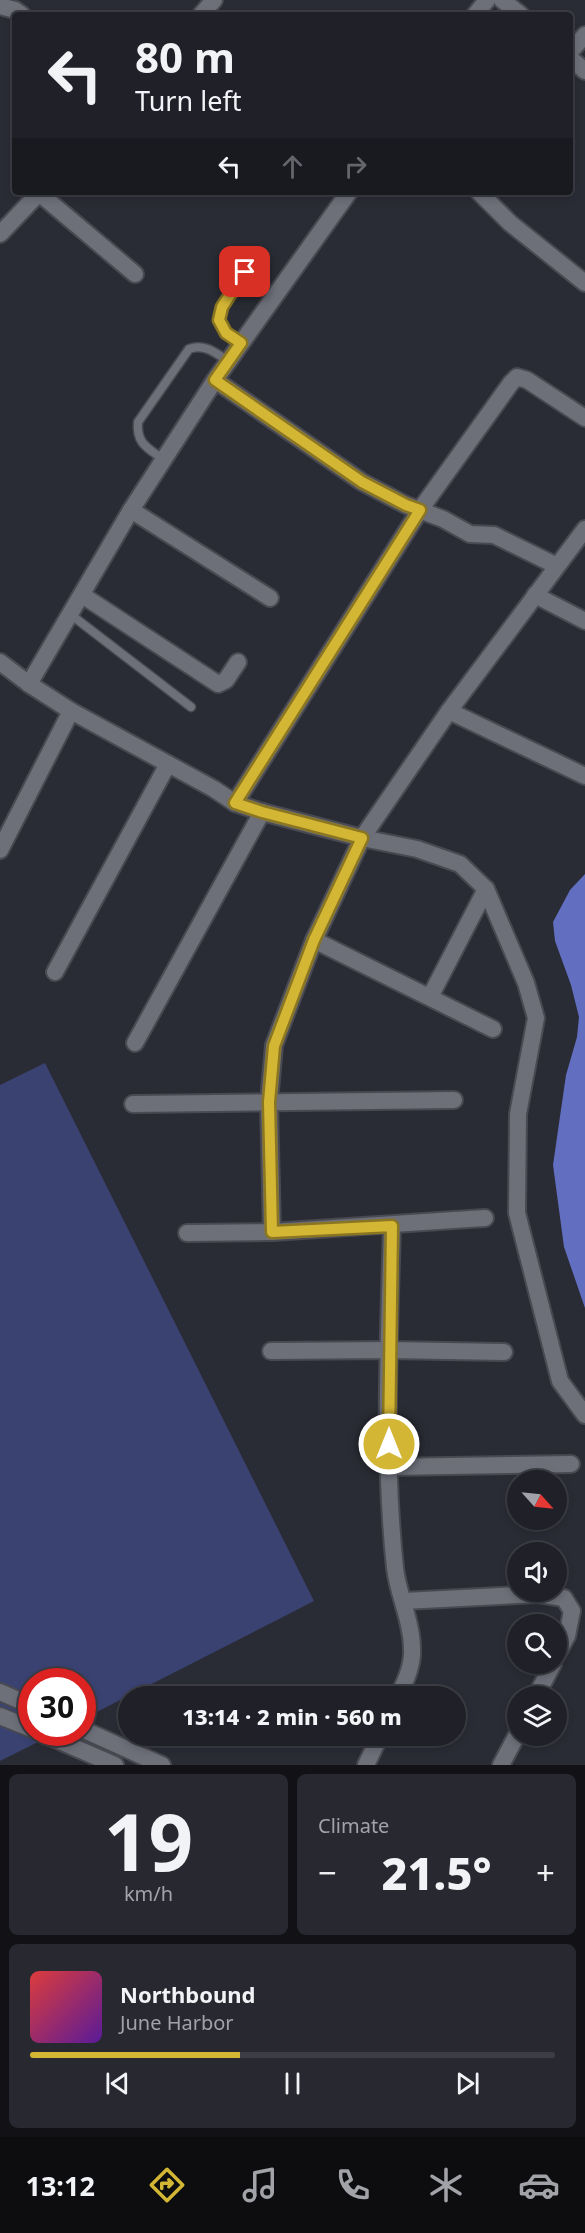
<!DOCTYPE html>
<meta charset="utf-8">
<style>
:root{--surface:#202128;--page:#282930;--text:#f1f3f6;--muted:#a2a3a8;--line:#3d3e45;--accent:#d4b635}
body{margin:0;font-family:"Noto Sans",sans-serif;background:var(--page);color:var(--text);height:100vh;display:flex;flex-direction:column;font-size:22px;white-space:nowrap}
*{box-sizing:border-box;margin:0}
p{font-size:20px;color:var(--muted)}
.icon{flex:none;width:33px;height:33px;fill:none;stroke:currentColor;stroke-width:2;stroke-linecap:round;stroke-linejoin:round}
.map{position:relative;height:1765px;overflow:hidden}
.panel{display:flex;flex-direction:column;gap:9px;padding:9px;background:#121216;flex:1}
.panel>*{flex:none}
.banner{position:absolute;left:12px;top:12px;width:561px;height:183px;border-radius:6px;box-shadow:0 3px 9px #0003,0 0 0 2px var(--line);background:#202128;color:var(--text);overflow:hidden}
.needle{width:39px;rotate:117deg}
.fabs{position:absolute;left:507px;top:1470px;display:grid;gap:12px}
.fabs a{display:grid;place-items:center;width:60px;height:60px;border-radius:50%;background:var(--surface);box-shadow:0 3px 9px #0003,0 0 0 2px var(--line);font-size:30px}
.speed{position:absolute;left:18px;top:1668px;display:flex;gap:12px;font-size:30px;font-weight:700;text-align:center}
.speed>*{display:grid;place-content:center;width:78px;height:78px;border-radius:50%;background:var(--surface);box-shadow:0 3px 9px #0003,0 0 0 2px var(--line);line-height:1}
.speed .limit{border:9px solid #d22;background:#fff;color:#111}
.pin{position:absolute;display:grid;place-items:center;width:51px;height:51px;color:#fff;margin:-26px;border-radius:12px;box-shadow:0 3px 9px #0006}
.me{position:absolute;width:66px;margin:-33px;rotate:0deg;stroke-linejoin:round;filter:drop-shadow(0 0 4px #0008)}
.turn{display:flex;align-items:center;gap:21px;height:126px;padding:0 24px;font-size:27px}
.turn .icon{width:78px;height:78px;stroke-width:2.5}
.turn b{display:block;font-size:42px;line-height:51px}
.lanes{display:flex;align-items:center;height:57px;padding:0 24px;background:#0003;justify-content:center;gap:30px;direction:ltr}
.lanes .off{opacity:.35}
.big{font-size:45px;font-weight:800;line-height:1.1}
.panel .card{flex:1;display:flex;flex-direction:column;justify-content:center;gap:9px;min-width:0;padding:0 21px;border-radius:9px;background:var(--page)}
.panel .dial{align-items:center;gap:0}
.dial b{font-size:78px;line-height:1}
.song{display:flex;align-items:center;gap:18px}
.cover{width:72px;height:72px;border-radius:9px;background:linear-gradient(135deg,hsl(0 70% 55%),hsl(270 70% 35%))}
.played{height:6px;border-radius:3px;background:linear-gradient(90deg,var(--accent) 40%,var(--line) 40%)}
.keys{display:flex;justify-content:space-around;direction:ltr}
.heat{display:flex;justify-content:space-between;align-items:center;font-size:33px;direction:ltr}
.panel .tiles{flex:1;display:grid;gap:9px;grid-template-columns:1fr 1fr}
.card:last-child{grid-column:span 2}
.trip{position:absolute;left:118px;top:1686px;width:348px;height:60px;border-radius:30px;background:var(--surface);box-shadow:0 3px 9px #0003,0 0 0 2px var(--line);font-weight:800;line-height:60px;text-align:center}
.menu{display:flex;height:96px;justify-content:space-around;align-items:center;background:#0d0d10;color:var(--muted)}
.menu .icon{width:42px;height:42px}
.menu .current{color:var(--accent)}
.menu b{font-size:27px;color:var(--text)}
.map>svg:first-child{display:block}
.green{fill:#3a4272}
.water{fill:#626ec0}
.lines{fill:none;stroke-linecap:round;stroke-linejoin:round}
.service-casing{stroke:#484951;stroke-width:11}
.minor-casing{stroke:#484951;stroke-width:20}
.service{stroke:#6d6f79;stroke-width:8}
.minor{stroke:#6d6f79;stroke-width:16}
.route-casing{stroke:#8a7622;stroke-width:15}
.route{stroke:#d4b635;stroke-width:10}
</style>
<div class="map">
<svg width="585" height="1765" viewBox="0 0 585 1765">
<rect width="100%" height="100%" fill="#2a2c35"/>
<polygon class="green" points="45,1063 314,1601 83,1719 82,1682 32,1682 32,1732 56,1733 0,1761 0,1085"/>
<polygon class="water" points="585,874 585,1308 564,1247 553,1165 566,1075 577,1037 579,1017 571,985 555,941 553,922 570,890"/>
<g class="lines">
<g class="service-casing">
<g id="service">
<polyline points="241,343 226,333 219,320 222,307 257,254"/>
<path d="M164,460C148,448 136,444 138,422L189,349C204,343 216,353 228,361"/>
<polyline points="70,614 191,707"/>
</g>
</g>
<g class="minor-casing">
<g id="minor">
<polyline points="502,0 521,15"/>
<polyline points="0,6 15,10 22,15"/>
<polyline points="201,15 214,0"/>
<polyline points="475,15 487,0"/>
<polyline points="570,52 585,35"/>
<polyline points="570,58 585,71"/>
<polyline points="479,192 510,223 585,283"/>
<polyline points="39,193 135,274"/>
<polyline points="0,234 40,192"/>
<polyline points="215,380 362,482 406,505 443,519 470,534 494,535 557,566"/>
<polyline points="131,510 270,598"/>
<polyline points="82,595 218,684 226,680 238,662"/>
<polyline points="535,595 585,621"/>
<polyline points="0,662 29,684 131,510 215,380 349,192"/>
<polyline points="29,684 71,711 214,789 235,803 262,812 362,838 417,849 460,864 486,889 526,983 536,1018 518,1114 517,1213 560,1381 585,1415"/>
<polyline points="449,711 585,776"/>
<polyline points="235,803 420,510 511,383 517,377 527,380 585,418"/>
<polyline points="0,850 71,711"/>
<polyline points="55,972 168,764"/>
<polyline points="430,997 486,889"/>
<polyline points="493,1029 314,940 362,838 449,711 585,529"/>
<polyline points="135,1043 262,812"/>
<polyline points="133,1104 454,1100"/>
<path d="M392,1225C389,1339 383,1455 395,1568C398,1595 412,1621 412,1649C413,1664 405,1683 398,1696"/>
<polyline points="272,1232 269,1102 274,1045 314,940"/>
<polyline points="187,1233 272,1232 485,1218"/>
<polyline points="271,1351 389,1350 504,1352"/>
<polyline points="389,1467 571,1464"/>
<polyline points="404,1601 538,1594 564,1598 572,1611 567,1636 556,1656"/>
<polyline points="0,1692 32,1706"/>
<polyline points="536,1696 553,1664"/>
<polyline points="0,1716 32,1729"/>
<polyline points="82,1729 162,1765"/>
<polyline points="39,1732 115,1765"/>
<polyline points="366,1765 380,1736"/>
<polyline points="501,1765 518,1733"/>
</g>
</g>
<use href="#service" class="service"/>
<use href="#minor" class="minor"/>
</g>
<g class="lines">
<g class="route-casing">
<polyline id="route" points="245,272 222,307 219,320 226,333 241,343 215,380 362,482 406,505 420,510 235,803 262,812 362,838 314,940 274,1046 269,1102 272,1232 392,1226 389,1444"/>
</g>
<use href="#route" class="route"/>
</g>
</svg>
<div class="fabs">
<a><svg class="needle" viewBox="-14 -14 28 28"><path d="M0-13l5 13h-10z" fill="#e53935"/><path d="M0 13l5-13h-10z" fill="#a2a3a8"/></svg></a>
<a><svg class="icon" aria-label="sound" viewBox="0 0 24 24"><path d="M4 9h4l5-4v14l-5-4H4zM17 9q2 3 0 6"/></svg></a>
<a><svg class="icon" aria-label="search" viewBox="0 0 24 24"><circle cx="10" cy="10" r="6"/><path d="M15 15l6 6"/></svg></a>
<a><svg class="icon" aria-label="layers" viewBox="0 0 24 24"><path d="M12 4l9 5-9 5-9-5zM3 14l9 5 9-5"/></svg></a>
</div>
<div class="speed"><div class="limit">30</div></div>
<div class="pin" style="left:245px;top:272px;background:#d93025"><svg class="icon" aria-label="arrive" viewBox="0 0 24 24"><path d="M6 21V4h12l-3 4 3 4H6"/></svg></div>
<svg class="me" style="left:389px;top:1444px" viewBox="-20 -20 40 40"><circle r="17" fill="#d4b635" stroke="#fff" stroke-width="3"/><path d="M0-11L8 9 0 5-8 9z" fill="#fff"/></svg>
<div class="trip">13:14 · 2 min · 560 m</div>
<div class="banner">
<div class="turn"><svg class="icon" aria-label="left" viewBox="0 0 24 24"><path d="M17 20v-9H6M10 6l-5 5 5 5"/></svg><div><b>80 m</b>Turn left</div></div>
<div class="lanes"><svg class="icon" aria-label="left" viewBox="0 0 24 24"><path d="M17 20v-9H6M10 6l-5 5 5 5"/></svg><svg class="icon off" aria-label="ahead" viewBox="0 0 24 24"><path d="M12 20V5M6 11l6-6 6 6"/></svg><svg class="icon off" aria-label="right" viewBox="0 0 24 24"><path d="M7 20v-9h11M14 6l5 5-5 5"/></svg></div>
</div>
</div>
<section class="panel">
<div class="tiles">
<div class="card dial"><b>19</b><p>km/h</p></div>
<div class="card"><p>Climate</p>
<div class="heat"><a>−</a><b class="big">21.5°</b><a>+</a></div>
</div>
<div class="card">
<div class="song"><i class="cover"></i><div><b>Northbound</b><p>June Harbor</p></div></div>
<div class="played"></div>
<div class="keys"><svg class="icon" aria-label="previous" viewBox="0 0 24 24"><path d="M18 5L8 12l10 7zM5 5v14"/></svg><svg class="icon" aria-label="pause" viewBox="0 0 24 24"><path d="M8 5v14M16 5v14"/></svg><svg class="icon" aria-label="next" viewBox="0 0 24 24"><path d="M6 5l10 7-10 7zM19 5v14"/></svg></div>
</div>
</div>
</section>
<nav class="menu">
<b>13:12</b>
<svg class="icon current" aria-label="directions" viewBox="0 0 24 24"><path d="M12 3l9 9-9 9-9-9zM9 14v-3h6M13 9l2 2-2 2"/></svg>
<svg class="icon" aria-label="music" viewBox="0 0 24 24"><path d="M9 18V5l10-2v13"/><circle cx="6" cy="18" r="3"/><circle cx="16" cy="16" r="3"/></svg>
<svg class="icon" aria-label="phone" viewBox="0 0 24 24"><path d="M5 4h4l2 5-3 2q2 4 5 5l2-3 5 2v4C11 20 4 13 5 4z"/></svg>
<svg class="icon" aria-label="climate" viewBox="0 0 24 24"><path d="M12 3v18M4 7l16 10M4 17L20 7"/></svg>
<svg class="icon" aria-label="car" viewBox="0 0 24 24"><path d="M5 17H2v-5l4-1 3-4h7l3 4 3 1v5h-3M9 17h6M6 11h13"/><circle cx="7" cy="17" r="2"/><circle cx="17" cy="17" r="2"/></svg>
</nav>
